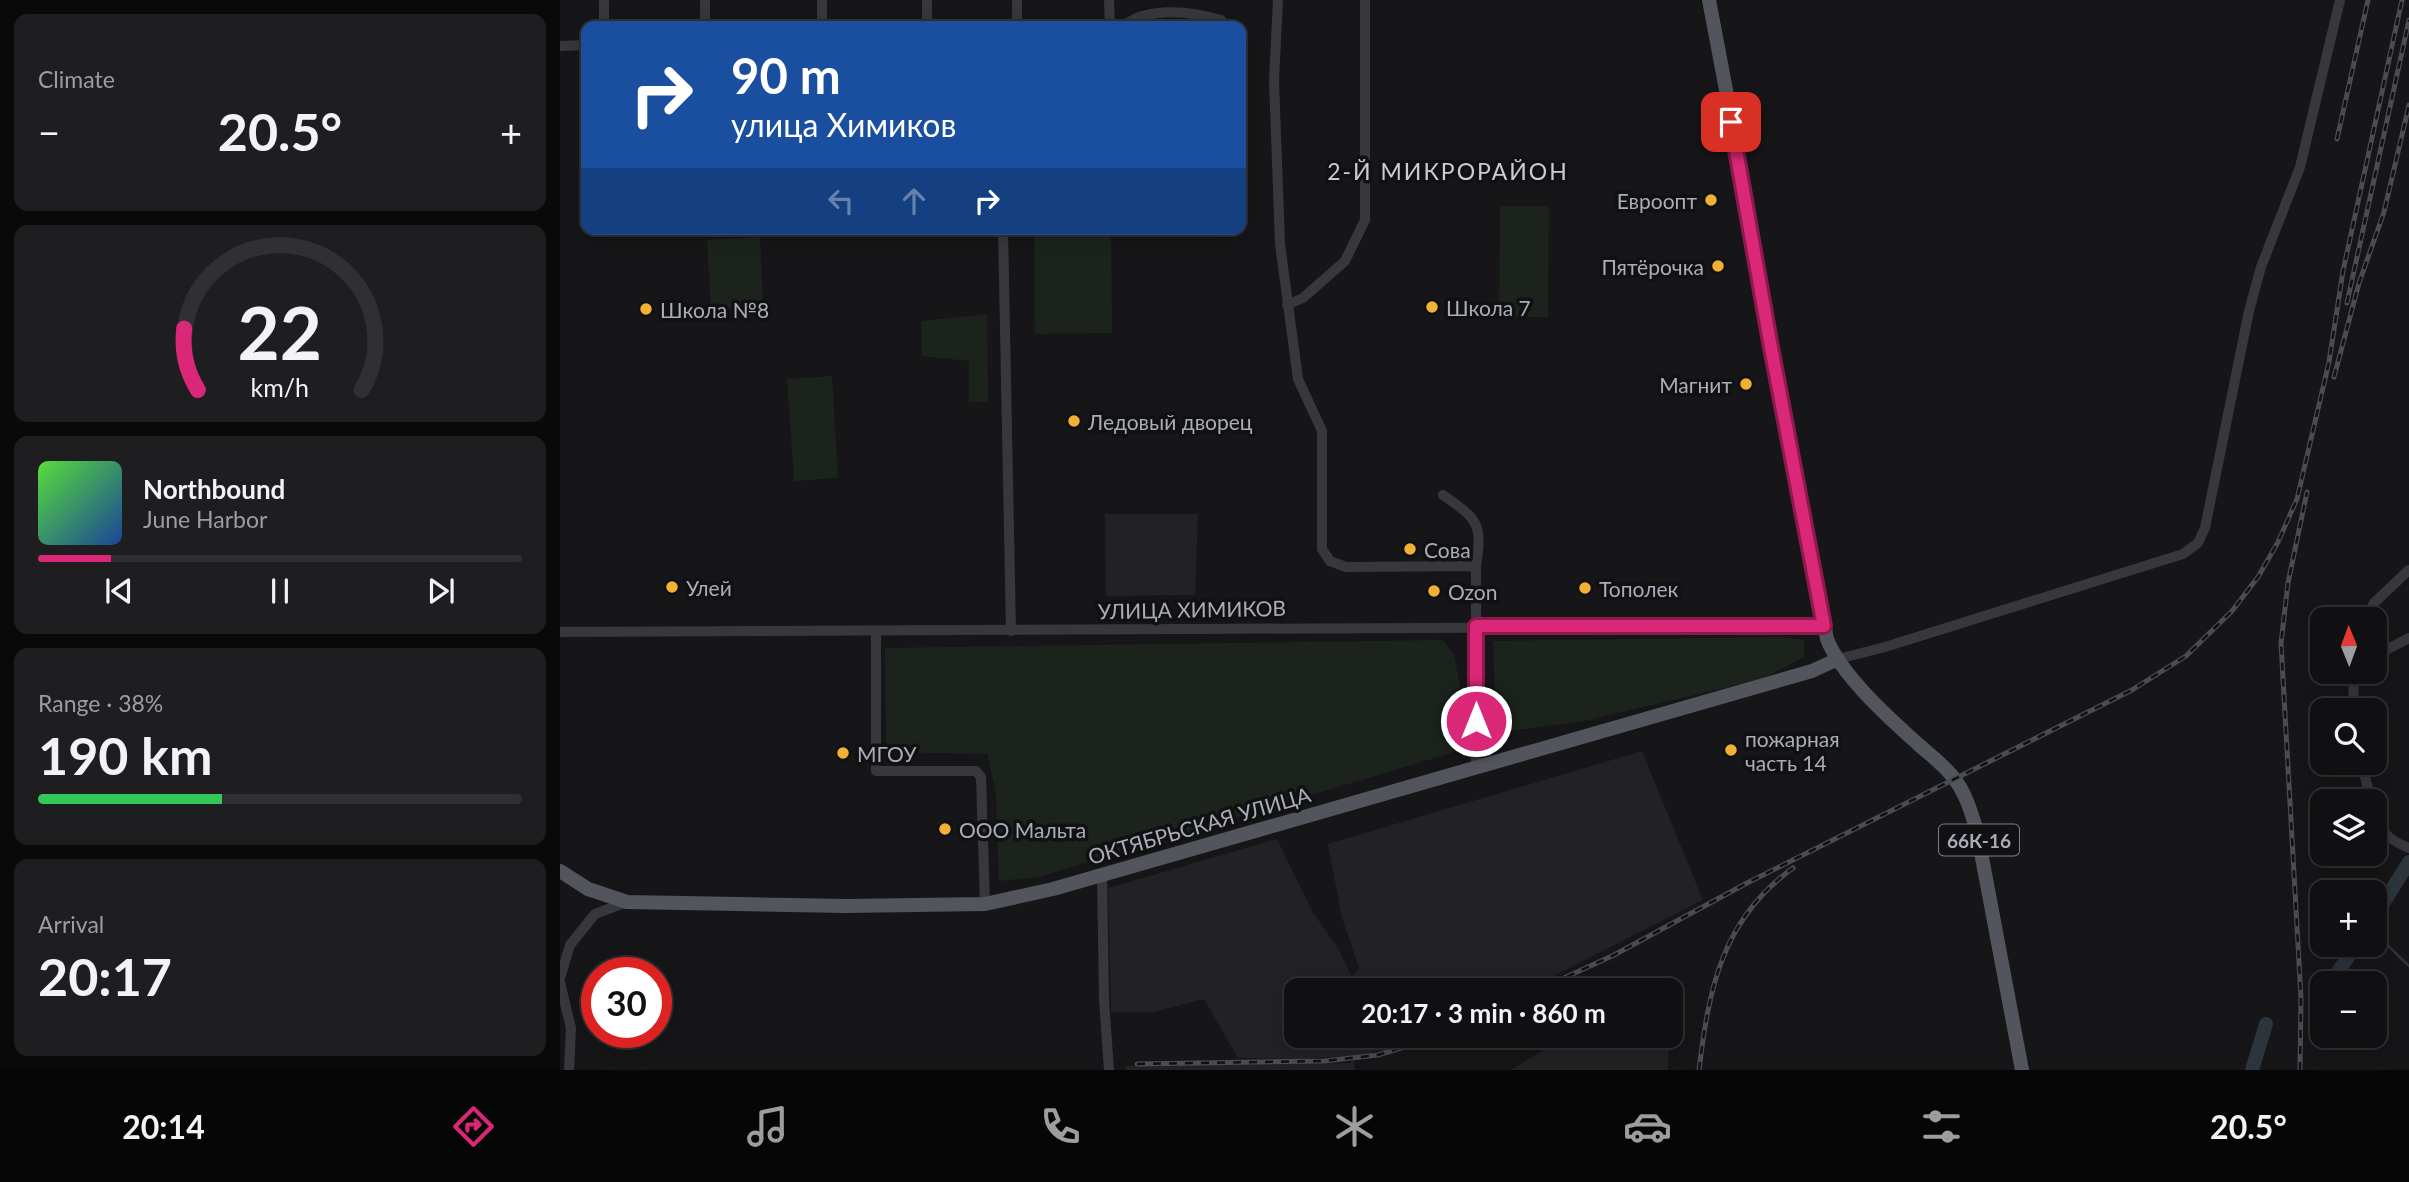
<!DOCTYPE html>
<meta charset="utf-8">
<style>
:root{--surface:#101012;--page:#1e1e20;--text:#f1f3f6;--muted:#9c9d9f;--line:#303032;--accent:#db2777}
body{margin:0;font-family:Lato,sans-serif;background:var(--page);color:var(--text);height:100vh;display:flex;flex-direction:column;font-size:26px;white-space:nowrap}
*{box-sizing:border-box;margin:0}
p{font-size:23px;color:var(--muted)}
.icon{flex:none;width:38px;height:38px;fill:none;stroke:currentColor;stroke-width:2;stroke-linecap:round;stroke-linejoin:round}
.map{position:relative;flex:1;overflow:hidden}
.drawer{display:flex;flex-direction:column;gap:14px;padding:14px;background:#09090a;width:560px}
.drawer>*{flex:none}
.banner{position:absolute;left:21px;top:21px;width:665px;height:214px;border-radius:14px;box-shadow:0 4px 18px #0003,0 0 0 2px var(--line);background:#1a4fa0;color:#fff;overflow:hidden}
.needle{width:46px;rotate:359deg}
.buttons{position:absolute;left:1750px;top:607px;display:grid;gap:14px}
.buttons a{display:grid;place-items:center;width:77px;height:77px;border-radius:14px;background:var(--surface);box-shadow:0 4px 18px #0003,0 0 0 2px var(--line);font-size:35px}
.speed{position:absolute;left:21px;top:957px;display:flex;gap:14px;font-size:35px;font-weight:700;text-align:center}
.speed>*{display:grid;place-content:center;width:91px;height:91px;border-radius:50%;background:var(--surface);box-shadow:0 4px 18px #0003,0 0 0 2px var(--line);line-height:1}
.speed .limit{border:10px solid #d22;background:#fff;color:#111}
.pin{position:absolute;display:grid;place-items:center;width:60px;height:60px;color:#fff;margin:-30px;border-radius:14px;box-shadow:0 4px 10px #0006}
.me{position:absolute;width:77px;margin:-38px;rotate:0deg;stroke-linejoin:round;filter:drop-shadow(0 0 5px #0008)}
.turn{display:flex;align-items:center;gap:24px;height:147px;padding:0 35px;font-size:32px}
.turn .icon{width:91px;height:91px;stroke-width:2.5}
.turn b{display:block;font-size:49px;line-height:60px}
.lanes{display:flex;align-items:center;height:66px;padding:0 35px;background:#0003;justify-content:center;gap:35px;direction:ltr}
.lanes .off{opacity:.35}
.big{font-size:52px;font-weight:700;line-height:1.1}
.drawer .card{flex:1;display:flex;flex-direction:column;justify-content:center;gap:10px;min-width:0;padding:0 24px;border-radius:14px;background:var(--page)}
.drawer .dial{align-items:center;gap:0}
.dial svg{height:182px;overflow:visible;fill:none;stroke:var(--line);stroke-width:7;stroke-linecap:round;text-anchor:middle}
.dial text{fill:var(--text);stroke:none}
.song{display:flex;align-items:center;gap:21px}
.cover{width:84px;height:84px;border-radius:10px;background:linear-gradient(135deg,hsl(110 70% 55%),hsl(220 70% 35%))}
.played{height:7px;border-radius:4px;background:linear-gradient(90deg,var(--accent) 15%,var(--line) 15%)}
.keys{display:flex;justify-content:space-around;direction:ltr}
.heat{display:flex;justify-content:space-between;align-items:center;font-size:38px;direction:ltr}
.charge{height:10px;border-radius:5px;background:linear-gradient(90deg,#34c759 38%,var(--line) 0)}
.trip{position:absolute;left:724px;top:978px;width:399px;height:70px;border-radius:14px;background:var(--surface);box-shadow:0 4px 18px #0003,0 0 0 2px var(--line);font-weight:700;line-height:70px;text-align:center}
.tabs{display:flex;height:112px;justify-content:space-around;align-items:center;background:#060607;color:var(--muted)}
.tabs .icon{width:49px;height:49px}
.tabs .selected{color:var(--accent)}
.tabs b{font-size:32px;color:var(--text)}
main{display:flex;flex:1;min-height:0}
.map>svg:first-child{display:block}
.built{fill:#222225}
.green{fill:#1c231d}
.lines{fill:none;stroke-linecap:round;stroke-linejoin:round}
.stream{stroke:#2c353c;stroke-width:2.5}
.river{stroke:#2c353c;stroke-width:14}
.minor{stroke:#37383d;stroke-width:10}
.major{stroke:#53555c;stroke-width:14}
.rail-casing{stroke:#4a4c52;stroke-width:5}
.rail{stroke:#111113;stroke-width:2.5;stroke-dasharray:8;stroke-linecap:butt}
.route-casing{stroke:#8e194d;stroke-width:18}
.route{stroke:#db2777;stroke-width:12}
.poi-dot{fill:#f2b134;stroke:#111113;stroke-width:2.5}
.labels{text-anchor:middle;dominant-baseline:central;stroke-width:7;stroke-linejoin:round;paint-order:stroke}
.shield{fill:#111113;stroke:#7b7e86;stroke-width:2}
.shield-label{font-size:19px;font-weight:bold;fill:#a8adb8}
.poi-label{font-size:21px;fill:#a8adb8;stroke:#111113;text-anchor:start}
.street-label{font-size:21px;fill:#a8adb8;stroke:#111113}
.neighbourhood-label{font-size:23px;letter-spacing:2px;fill:#c9ccd4;stroke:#111113}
</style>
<main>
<section class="drawer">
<div class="card"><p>Climate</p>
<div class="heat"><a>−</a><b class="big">20.5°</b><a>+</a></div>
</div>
<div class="card dial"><svg viewBox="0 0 100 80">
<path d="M14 69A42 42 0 1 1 86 69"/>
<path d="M14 69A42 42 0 0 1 8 42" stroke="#db2777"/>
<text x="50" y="56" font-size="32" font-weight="700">22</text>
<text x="50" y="72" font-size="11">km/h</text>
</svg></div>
<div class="card">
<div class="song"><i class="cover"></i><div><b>Northbound</b><p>June Harbor</p></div></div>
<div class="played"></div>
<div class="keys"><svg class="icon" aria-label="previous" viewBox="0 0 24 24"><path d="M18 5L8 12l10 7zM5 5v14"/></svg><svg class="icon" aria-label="pause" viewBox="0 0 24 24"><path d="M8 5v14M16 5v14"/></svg><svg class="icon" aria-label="next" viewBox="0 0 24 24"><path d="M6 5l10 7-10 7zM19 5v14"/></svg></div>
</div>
<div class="card"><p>Range · 38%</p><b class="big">190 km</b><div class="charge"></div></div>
<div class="card"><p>Arrival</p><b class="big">20:17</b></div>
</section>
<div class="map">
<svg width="1849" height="1070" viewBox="0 0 1849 1070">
<rect width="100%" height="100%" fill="#161618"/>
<g class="built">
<polygon points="545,514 638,514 635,595 546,596"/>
<polygon points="1082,751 1143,900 966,990 737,990 737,1036 866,1036 804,1055 737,1059 678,1058 644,999 593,1012 551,1012 548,888 717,839 752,911 778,948 792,977 799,968 782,918 768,844"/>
<polygon points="1006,1036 1109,1036 1108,1070 951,1070"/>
<polygon points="794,1061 795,1070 565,1070 566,1066 790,1063"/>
</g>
<g class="green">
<polygon points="940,206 989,206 988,317 939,317"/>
<polygon points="474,229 551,229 552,333 475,334"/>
<polygon points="200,237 203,307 151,310 147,240"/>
<polygon points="427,314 428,402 409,402 409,361 362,356 361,321"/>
<polygon points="272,376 278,478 234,481 227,379"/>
<polygon points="1220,637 1244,640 1244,657 1204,678 1173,686 1023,721 936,733 933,641"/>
<polygon points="883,640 894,655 902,697 901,750 479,877 439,881 436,793 427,754 326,752 325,648"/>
</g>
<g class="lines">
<polyline class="stream" points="1815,933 1849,966"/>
<g class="river">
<polyline points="1815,916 1849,862"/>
<polyline points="1770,984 1796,945"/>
<polyline points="1692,1070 1706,1024"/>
</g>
<g class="minor">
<polyline points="262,0 262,26"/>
<polyline points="367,0 367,26"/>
<polyline points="457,0 457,26"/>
<polyline points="549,0 550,26"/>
<polyline points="718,0 714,80 720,244 738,379 762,431 762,549 770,561 786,567 916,566 916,769"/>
<polyline points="44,26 44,0"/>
<polyline points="145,26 145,0"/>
<path d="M562,26C568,23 575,18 582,16C607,9 637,13 661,20"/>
<polyline points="0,46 26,45"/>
<polyline points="443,229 451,631"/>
<polyline points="727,305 743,298 785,261 805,220 805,0"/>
<path d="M883,495C917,519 923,522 916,566"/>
<polyline points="1804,620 1814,603 1849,570"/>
<path d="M0,632C421,632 843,626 1264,626"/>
<polyline points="316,632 316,771 416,771 421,777 425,904"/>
<polyline points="1815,651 1826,650 1849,638"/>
<polyline points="1278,659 1325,647 1623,554 1638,543 1645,528 1689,311 1701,267 1740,167 1780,0"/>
<polyline points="1793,710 1794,672"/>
<polyline points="1801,763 1812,802"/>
<path d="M1815,810C1821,833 1827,839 1849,848"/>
<polyline points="542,874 544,1000 549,1070"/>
<polyline points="0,978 10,945 35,914 67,902"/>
<polyline points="0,982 11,1028 9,1070"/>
</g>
<g class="major">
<path d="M1149,0L1184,185L1210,342L1267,639C1281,675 1329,718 1358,744C1370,755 1384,765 1393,777C1406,793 1411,812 1417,831L1462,1070"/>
<polyline points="0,871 28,889 67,902 285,906 425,904 493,889 1252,671 1278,659"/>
</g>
<g class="rail-casing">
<g id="rail">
<polyline points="1777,139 1808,0"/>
<polyline points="1787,303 1849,20"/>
<polyline points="1774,377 1799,283 1824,212 1849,105"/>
<polyline points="978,990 1054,955 1187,883 1572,690 1626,656 1672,611 1698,577 1718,542 1737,499 1769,362 1783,271 1842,0"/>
<polyline points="577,1064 764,1061 818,1055 880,1036"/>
<path d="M1139,1070C1149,988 1162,919 1233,868"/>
<polyline points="1740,1070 1741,998 1721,643 1728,583 1747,492"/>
</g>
</g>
<use href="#rail" class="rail"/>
</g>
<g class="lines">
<g class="route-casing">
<polyline id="route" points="916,721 916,626 1264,626 1210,342 1171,122"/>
</g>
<use href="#route" class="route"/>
</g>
<g class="poi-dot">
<circle cx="1151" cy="200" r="7"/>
<circle cx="1158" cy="266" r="7"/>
<circle cx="872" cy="307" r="7"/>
<circle cx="86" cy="309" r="7"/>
<circle cx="1186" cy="384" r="7"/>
<circle cx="514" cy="421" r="7"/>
<circle cx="850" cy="549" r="7"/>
<circle cx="112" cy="587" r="7"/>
<circle cx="1025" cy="588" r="7"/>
<circle cx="874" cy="591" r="7"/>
<circle cx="1171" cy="750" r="7"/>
<circle cx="283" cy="753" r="7"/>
<circle cx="385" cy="829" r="7"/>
</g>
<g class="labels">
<rect class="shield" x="1379" y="824.5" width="80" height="31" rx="5"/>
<g class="shield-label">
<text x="1419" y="840">66К-16</text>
</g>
<g class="poi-label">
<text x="1137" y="200" text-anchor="end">Евроопт</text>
<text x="1144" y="266" text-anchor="end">Пятёрочка</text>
<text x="886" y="307">Школа 7</text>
<text x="100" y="309">Школа №8</text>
<text x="1172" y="384" text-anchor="end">Магнит</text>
<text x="528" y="421">Ледовый дворец</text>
<text x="864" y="549">Сова</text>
<text x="126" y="587">Улей</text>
<text x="1039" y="588">Тополек</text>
<text x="888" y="591">Ozon</text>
<text x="1185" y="738">пожарная<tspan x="1185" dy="24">часть 14</tspan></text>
<text x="297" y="753">МГОУ</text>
<text x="399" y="829">ООО Мальта</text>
</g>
<g class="street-label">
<text transform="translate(632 609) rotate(-1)">УЛИЦА ХИМИКОВ</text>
<text transform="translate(639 825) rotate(-16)">ОКТЯБРЬСКАЯ УЛИЦА</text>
</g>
<g class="neighbourhood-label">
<text x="888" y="171">2-Й МИКРОРАЙОН</text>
</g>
</g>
</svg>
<div class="buttons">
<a><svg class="needle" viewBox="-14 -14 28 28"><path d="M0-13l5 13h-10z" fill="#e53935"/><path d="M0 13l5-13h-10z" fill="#9c9d9f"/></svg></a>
<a><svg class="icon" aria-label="search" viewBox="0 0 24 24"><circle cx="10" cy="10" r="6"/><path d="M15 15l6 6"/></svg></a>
<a><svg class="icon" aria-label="layers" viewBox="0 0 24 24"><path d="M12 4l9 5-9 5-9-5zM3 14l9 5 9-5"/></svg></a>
<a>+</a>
<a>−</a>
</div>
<div class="speed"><div class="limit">30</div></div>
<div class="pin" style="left:1171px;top:122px;background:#d93025"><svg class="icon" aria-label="arrive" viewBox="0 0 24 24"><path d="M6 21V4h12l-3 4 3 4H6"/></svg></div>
<svg class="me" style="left:916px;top:721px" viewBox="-20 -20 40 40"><circle r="17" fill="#db2777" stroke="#fff" stroke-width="3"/><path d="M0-11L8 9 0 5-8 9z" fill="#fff"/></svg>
<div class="trip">20:17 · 3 min · 860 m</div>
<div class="banner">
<div class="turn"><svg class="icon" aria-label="right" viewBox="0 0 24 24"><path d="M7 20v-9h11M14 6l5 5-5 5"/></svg><div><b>90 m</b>улица Химиков</div></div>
<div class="lanes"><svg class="icon off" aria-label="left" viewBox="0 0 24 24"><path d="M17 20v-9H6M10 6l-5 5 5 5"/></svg><svg class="icon off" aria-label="ahead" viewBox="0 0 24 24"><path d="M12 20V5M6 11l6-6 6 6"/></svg><svg class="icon" aria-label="right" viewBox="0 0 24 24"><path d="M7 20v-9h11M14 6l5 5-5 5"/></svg></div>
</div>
</div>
</main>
<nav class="tabs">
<b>20:14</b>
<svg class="icon selected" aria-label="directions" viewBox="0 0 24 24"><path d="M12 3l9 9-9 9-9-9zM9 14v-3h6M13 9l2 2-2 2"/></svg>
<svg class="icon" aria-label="music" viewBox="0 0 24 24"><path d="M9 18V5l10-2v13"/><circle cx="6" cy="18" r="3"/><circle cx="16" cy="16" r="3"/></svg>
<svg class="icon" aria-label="phone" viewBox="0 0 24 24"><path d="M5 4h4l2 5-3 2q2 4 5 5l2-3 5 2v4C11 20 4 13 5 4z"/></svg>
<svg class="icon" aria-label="climate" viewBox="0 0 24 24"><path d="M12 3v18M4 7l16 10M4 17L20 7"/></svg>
<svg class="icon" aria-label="car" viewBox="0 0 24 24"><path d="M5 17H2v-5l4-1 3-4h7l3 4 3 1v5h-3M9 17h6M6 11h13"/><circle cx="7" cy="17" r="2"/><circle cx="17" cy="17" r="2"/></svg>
<svg class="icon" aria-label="filters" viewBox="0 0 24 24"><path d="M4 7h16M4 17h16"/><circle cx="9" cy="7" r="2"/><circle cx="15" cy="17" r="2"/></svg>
<b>20.5°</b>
</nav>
